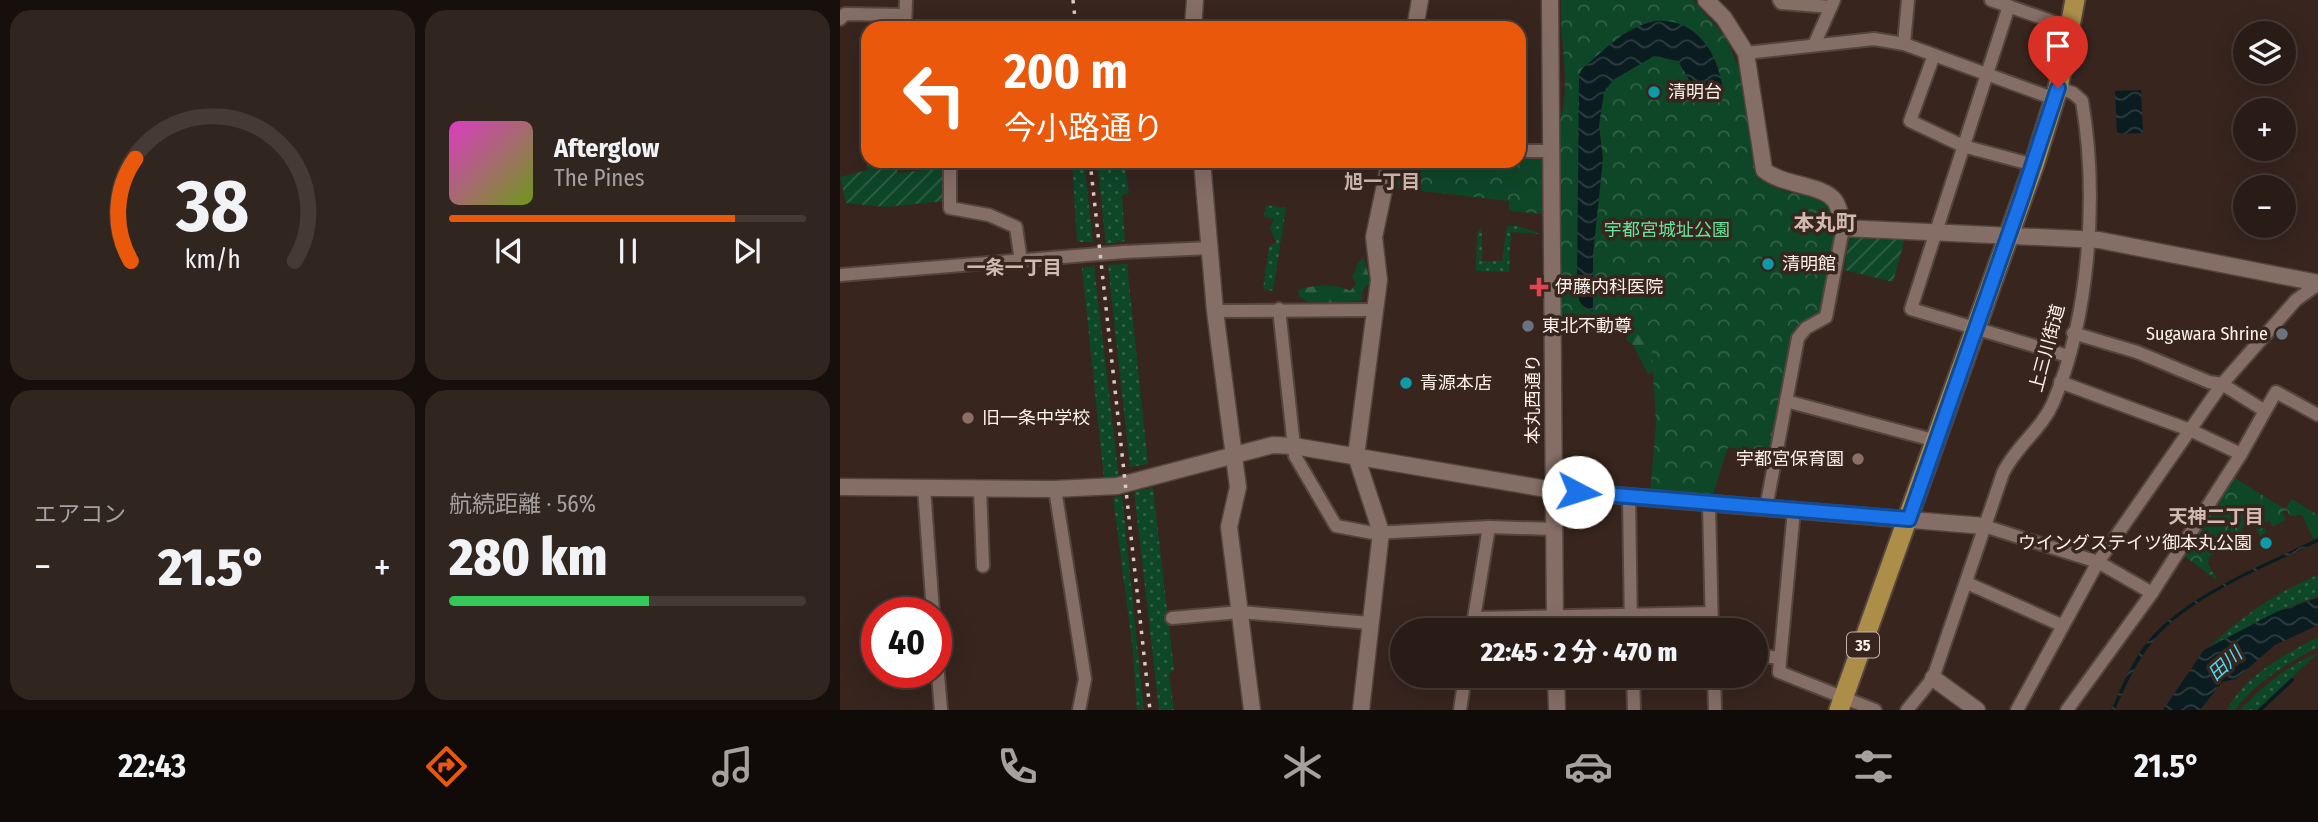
<!DOCTYPE html>
<html lang="ja">
<meta charset="utf-8">
<style>
:root{--surface:#291c16;--page:#31251f;--text:#f1f3f6;--muted:#a5a1a1;--line:#453a35;--accent:#ea580c}
body{margin:0;font-family:"Fira Sans Condensed","Noto Sans JP",sans-serif;background:var(--page);color:var(--text);height:100vh;display:flex;flex-direction:column;font-size:26px;white-space:nowrap}
*{box-sizing:border-box;margin:0}
p{font-size:23px;color:var(--muted)}
.icon{flex:none;width:38px;height:38px;fill:none;stroke:currentColor;stroke-width:2;stroke-linecap:round;stroke-linejoin:round}
.map{position:relative;flex:1;overflow:hidden}
.sheet{display:flex;flex-direction:column;gap:10px;padding:10px;background:#170f0c;width:840px}
.sheet>*{flex:none}
.banner{position:absolute;left:21px;top:21px;width:665px;height:147px;border-radius:21px;box-shadow:0 7px 28px #0002,0 0 0 2px var(--line);background:#ea580c;color:#fff;overflow:hidden}
.tools{position:absolute;left:1393px;top:21px;display:grid;gap:14px}
.tools a{display:grid;place-items:center;width:63px;height:63px;border-radius:50%;background:var(--surface);box-shadow:0 7px 28px #0002,0 0 0 2px var(--line);font-size:35px}
.speed{position:absolute;left:21px;top:597px;display:flex;gap:14px;font-size:35px;font-weight:700;text-align:center}
.speed>*{display:grid;place-content:center;width:91px;height:91px;border-radius:50%;background:var(--surface);box-shadow:0 7px 28px #0002,0 0 0 2px var(--line);line-height:1}
.speed .limit{border:10px solid #d22;background:#fff;color:#111}
.pin{position:absolute;display:grid;place-items:center;width:60px;height:60px;color:#fff;margin:-72px -30px;border-radius:50% 50% 50% 0;rotate:-45deg;box-shadow:0 0 7px #0007}
.pin .icon{rotate:45deg}
.me{position:absolute;width:77px;margin:-38px;rotate:95deg;stroke-linejoin:round;filter:drop-shadow(0 0 5px #0008)}
.turn{display:flex;align-items:center;gap:24px;height:147px;padding:0 28px;font-size:32px}
.turn .icon{width:91px;height:91px;stroke-width:2.5}
.turn b{display:block;font-size:49px;line-height:60px}
.big{font-size:52px;font-weight:800;line-height:1.1}
.sheet .widget{flex:1;display:flex;flex-direction:column;justify-content:center;gap:10px;min-width:0;padding:0 24px;border-radius:21px;background:var(--page)}
.sheet .dial{align-items:center;gap:0}
.dial svg{height:182px;overflow:visible;fill:none;stroke:var(--line);stroke-width:7;stroke-linecap:round;text-anchor:middle}
.dial text{fill:var(--text);stroke:none}
.song{display:flex;align-items:center;gap:21px}
.cover{width:84px;height:84px;border-radius:10px;background:linear-gradient(135deg,hsl(310 70% 55%),hsl(80 70% 35%))}
.played{height:7px;border-radius:4px;background:linear-gradient(90deg,var(--accent) 80%,var(--line) 80%)}
.keys{display:flex;justify-content:space-around;direction:ltr}
.heat{display:flex;justify-content:space-between;align-items:center;font-size:38px;direction:ltr}
.charge{height:10px;border-radius:5px;background:linear-gradient(90deg,#34c759 56%,var(--line) 0)}
.sheet .tiles{flex:1;display:grid;gap:10px;grid-template-columns:repeat(2,1fr)}
.trip{position:absolute;left:550px;top:618px;width:378px;height:70px;border-radius:35px;background:var(--surface);box-shadow:0 7px 28px #0002,0 0 0 2px var(--line);font-weight:800;line-height:70px;text-align:center}
.dock{display:flex;height:112px;justify-content:space-around;align-items:center;background:#100b09;color:var(--muted)}
.dock .icon{width:49px;height:49px}
.dock .selected{color:var(--accent)}
.dock b{font-size:32px;color:var(--text)}
main{display:flex;flex:1;min-height:0}
.map>svg:first-child{display:block}
.grass{fill:url(#grass-dots)}
.forest{fill:url(#forest-firs)}
.park{fill:url(#park-crowns)}
.garden{fill:url(#garden-furrows)}
.water{fill:url(#water-waves)}
.lines{fill:none;stroke-linecap:round;stroke-linejoin:round}
.stream{stroke:#0a1c20;stroke-width:3.5}
.minor-casing{stroke:#54443e;stroke-width:16}
.tertiary-casing{stroke:#54443e;stroke-width:19}
.primary-casing{stroke:#54443e;stroke-width:23}
.minor{stroke:#856e66;stroke-width:12}
.tertiary{stroke:#856e66;stroke-width:16}
.primary{stroke:#ac8e49;stroke-width:19}
.rail{stroke:#d8cac4;stroke-width:3.5;stroke-dasharray:3.5 7;stroke-linecap:butt}
.route-casing{stroke:#114b97;stroke-width:18}
.route{stroke:#1a73e8;stroke-width:12}
.culture-dot{fill:#0f9aa8;stroke:#37251e;stroke-width:2.5}
.health-dot{fill:#e0444e;stroke:#37251e;stroke-width:2.5}
.worship-dot{fill:#6b7280;stroke:#37251e;stroke-width:2.5}
.education-dot{fill:#8d6e63;stroke:#37251e;stroke-width:2.5}
.labels{text-anchor:middle;dominant-baseline:central;stroke-width:7;stroke-linejoin:round;paint-order:stroke}
.shield{fill:#37251e;stroke:#c2b4ae;stroke-width:2}
.shield-label{font-size:16px;font-weight:bold;fill:#fef1ec}
.poi-label{font-size:18px;fill:#fef1ec;stroke:#37251e;text-anchor:start}
.park-label{font-size:18px;fill:#66e69c;stroke:#37251e}
.street-label{font-size:18px;fill:#fef1ec;stroke:#37251e}
.neighbourhood-label{font-size:19px;font-weight:bold;fill:#d4bbb2;stroke:#37251e}
.water-label{font-size:19px;font-style:italic;fill:#4ddbf7;stroke:#37251e}
.quarter-label{font-size:21px;font-weight:bold;fill:#d4bbb2;stroke:#37251e}
</style>
<main>
<section class="sheet">
<div class="tiles">
<div class="widget dial"><svg viewBox="0 0 100 80">
<path d="M14 69A42 42 0 1 1 86 69"/>
<path d="M14 69A42 42 0 0 1 16 24" stroke="#ea580c"/>
<text x="50" y="56" font-size="32" font-weight="700">38</text>
<text x="50" y="72" font-size="11">km/h</text>
</svg></div>
<div class="widget">
<div class="song"><i class="cover"></i><div><b>Afterglow</b><p>The Pines</p></div></div>
<div class="played"></div>
<div class="keys"><svg class="icon" aria-label="previous" viewBox="0 0 24 24"><path d="M18 5L8 12l10 7zM5 5v14"/></svg><svg class="icon" aria-label="pause" viewBox="0 0 24 24"><path d="M8 5v14M16 5v14"/></svg><svg class="icon" aria-label="next" viewBox="0 0 24 24"><path d="M6 5l10 7-10 7zM19 5v14"/></svg></div>
</div>
<div class="widget"><p>エアコン</p>
<div class="heat"><a>−</a><b class="big">21.5°</b><a>+</a></div>
</div>
<div class="widget"><p>航続距離 · 56%</p><b class="big">280 km</b><div class="charge"></div></div>
</div>
</section>
<div class="map">
<svg width="1478" height="710" viewBox="0 0 1478 710">
<defs>
<pattern id="grass-dots" width="8" height="8" patternUnits="userSpaceOnUse" patternTransform="scale(1.75)"><rect width="8" height="8" fill="#0e4628"/><path d="M2 2h.1M6 6h.1" fill="none" stroke="#326147" stroke-width="1.8" stroke-linecap="round"/></pattern>
<pattern id="forest-firs" width="22" height="20" patternUnits="userSpaceOnUse" patternTransform="scale(1.75)"><rect width="22" height="20" fill="#0e4628"/><path d="M5 1l3.5 6h-7zM16 11l3.5 6h-7z" fill="#326147"/></pattern>
<pattern id="park-crowns" width="20" height="18" patternUnits="userSpaceOnUse" patternTransform="scale(1.75)"><rect width="20" height="18" fill="#0e4628"/><path d="M2 6a3 3 0 1 1 6 0M12 15a3 3 0 1 1 6 0" fill="none" stroke="#326147"/></pattern>
<pattern id="garden-furrows" width="10" height="10" patternUnits="userSpaceOnUse" patternTransform="scale(1.75)"><rect width="10" height="10" fill="#0e4628"/><path d="M-1 1l2-2M0 10L10 0M9 11l2-2" fill="none" stroke="#326147"/></pattern>
<pattern id="water-waves" width="16" height="10" patternUnits="userSpaceOnUse" patternTransform="scale(1.75)"><rect width="16" height="10" fill="#0a1c20"/><path d="M0 5q4-4 8 0t8 0" fill="none" stroke="#2f3d41"/></pattern>
</defs>
<rect width="100%" height="100%" fill="#37251e"/>
<g class="grass">
<polygon points="232,161 244,161 253,242 237,242"/>
<polygon points="257,161 284,161 289,193 282,195 285,241 266,244"/>
<polygon points="426,205 446,208 433,291 423,289 429,247 436,242 430,228 434,219 424,217"/>
<polygon points="667,226 678,226 702,234 671,232 669,272 636,271 637,233 642,227 642,261 662,261"/>
<polygon points="287,264 308,464 290,467 268,265"/>
<polygon points="254,266 279,478 264,479 242,268"/>
<polygon points="313,488 334,669 329,674 334,710 319,710 294,491"/>
<polygon points="282,496 304,710 297,710 293,652 273,497"/>
<path d="M1478,575V596L1436,612L1368,648C1402,616 1435,593 1478,575Z"/>
<path d="M1478,637V647C1448,663 1416,682 1395,710H1387C1406,675 1443,655 1478,637Z"/>
<path d="M1478,653L1417,710H1400C1421,688 1449,664 1478,653Z"/>
</g>
<g class="forest">
<path d="M524,258L530,282L522,292V300L515,303L467,302L459,296L458,290C473,285 496,283 510,291L516,284L512,277L519,261Z"/>
<polygon points="790,330 807,331 815,340 815,371 808,374 793,345 786,340"/>
</g>
<g class="park">
<path d="M721,0H853L887,39L899,69L915,168C925,196 967,192 991,202L995,225L983,311L954,329L932,457L888,447L872,498L854,497L853,493H810L816,424L811,336L720,330V123C731,81 720,43 721,0Z"/>
<polygon points="679,153 704,154 702,214 669,211 669,201 555,188 560,161 679,161"/>
<polygon points="1393,477 1445,509 1452,499 1478,515 1478,538 1474,540 1462,515 1450,516 1447,510 1442,512 1446,520 1433,527 1430,521 1422,523 1427,532 1420,536 1412,522 1401,529 1408,541 1402,545 1396,537 1390,540 1394,546 1382,553 1378,546 1373,547 1376,553 1369,557 1368,564 1378,581 1343,555"/>
</g>
<g class="garden">
<polygon points="24,145 28,146 28,161 55,161 58,173 104,168 105,201 46,207 6,203 0,177 28,170"/>
<polygon points="1010,235 1065,238 1053,282 1004,270"/>
</g>
<g class="water">
<path d="M815,21C856,17 879,54 883,91L855,90L838,61L814,56L773,80L764,92L759,126L763,159L753,254V311C740,309 738,299 737,287L739,75L742,69C766,49 783,28 815,21Z"/>
<polygon points="1301,90 1303,133 1277,134 1275,91"/>
<path d="M1478,538V542C1429,565 1348,598 1314,640C1296,662 1286,685 1275,710H1271C1283,684 1294,655 1314,634C1355,591 1425,564 1478,538Z"/>
<polygon points="1478,598 1478,625 1435,645 1396,679 1382,682 1360,710 1323,710 1364,650 1436,612"/>
</g>
<g class="lines">
<polyline class="stream" points="1420,710 1452,680"/>
<g class="minor-casing">
<g id="minor">
<polyline points="939,0 941,3 991,7"/>
<polyline points="1151,0 1231,28"/>
<polyline points="1169,6 1071,309 1228,356"/>
<polyline points="0,19 5,14 64,15"/>
<polyline points="65,28 66,0"/>
<polyline points="1064,44 1068,0"/>
<polyline points="974,45 994,0"/>
<polyline points="906,53 1034,39 1064,44 1215,99"/>
<polyline points="1094,55 1070,121 1123,146 1194,165"/>
<polyline points="679,151 710,151"/>
<polyline points="110,161 110,208 149,215 176,227 181,261"/>
<polyline points="0,275 284,252 370,248"/>
<polyline points="439,309 455,456 496,526 533,533 649,527 713,529"/>
<polyline points="375,311 534,310"/>
<polyline points="1220,382 1350,430 1401,454 1425,411 1382,384 1369,382 1297,352 1233,333"/>
<polyline points="946,401 1097,441"/>
<polyline points="1425,411 1436,392 1478,415"/>
<polyline points="84,488 93,612"/>
<polyline points="140,488 143,566"/>
<polyline points="215,489 245,679 239,710"/>
<polyline points="789,496 791,630"/>
<polyline points="869,504 872,630"/>
<polyline points="926,508 958,338 966,328 986,317 1003,228"/>
<polyline points="954,510 939,672 1035,710"/>
<polyline points="1144,526 1258,562 1312,593"/>
<polyline points="1127,583 1221,625"/>
<polyline points="332,618 400,612 530,623"/>
<polyline points="634,618 871,613"/>
<polyline points="632,630 649,527"/>
<polyline points="96,651 101,710"/>
<polyline points="915,655 940,658"/>
<polyline points="793,676 794,710"/>
<polyline points="874,676 875,710"/>
<polyline points="620,710 625,676"/>
<path d="M1067,710L1093,678L1163,473C1176,446 1201,430 1213,403C1250,316 1258,193 1242,101L1233,93L1218,88"/>
<polyline points="1177,710 1258,562 1382,384 1456,300 1478,284"/>
<polyline points="1227,710 1312,593 1401,454"/>
</g>
</g>
<g class="tertiary-casing">
<g id="tertiary">
<polyline points="710,0 715,630"/>
<path d="M866,0L884,18L906,53L924,170C943,186 983,184 995,201C1000,208 1001,220 1003,228L1259,240L1478,283"/>
<polyline points="353,28 355,0"/>
<polyline points="575,28 580,0"/>
<polyline points="362,161 375,311 398,487 389,527 412,710"/>
<polyline points="0,487 215,489 277,486 433,445 454,446 713,490 1144,526"/>
<polyline points="716,676 717,710"/>
<polyline points="1093,678 1137,710"/>
<polyline points="521,710 541,532 516,456 539,280 534,237 550,161"/>
</g>
</g>
<g class="primary-casing">
<polyline id="primary" points="999,710 1194,165 1218,88 1235,0"/>
</g>
<use href="#minor" class="minor"/>
<use href="#tertiary" class="tertiary"/>
<use href="#primary" class="primary"/>
<g class="rail">
<polyline points="233,0 236,28"/>
<polyline points="250,161 310,710"/>
</g>
</g>
<g class="lines">
<g class="route-casing">
<polyline id="route" points="738,492 1069,519 1182,197 1218,88"/>
</g>
<use href="#route" class="route"/>
</g>
<g class="culture-dot">
<circle cx="814" cy="92" r="7"/>
<circle cx="928" cy="264" r="7"/>
<circle cx="566" cy="383" r="7"/>
<circle cx="1426" cy="543" r="7"/>
</g>
<path class="health-dot" d="M695.5 276.5h7v7h7v7h-7v7h-7v-7h-7v-7h7z"/>
<g class="worship-dot">
<circle cx="688" cy="326" r="7"/>
<circle cx="1442" cy="334" r="7"/>
</g>
<g class="education-dot">
<circle cx="128" cy="418" r="7"/>
<circle cx="1018" cy="459" r="7"/>
</g>
<g class="labels">
<rect class="shield" x="1007" y="632.5" width="32" height="25" rx="5"/>
<g class="shield-label">
<text x="1023" y="645">35</text>
</g>
<g class="poi-label">
<text x="828" y="92">清明台</text>
<text x="942" y="264">清明館</text>
<text x="715" y="287">伊藤内科医院</text>
<text x="702" y="326">東北不動尊</text>
<text x="1428" y="334" text-anchor="end">Sugawara Shrine</text>
<text x="580" y="383">青源本店</text>
<text x="142" y="418">旧一条中学校</text>
<text x="1004" y="459" text-anchor="end">宇都宮保育園</text>
<text x="1412" y="543" text-anchor="end">ウイングステイツ御本丸公園</text>
</g>
<g class="park-label">
<text x="827" y="230">宇都宮城址公園</text>
</g>
<g class="street-label">
<text transform="translate(1207 348) rotate(-75)">上三川街道</text>
<text transform="translate(693 399) rotate(-90)">本丸西通り</text>
</g>
<g class="neighbourhood-label">
<text x="542" y="181">旭一丁目</text>
<text x="174" y="267">一条一丁目</text>
<text x="1376" y="516">天神二丁目</text>
</g>
<g class="water-label">
<text transform="translate(1385 664) rotate(-42)">田川</text>
</g>
<g class="quarter-label">
<text x="985" y="223">本丸町</text>
</g>
</g>
</svg>
<div class="tools">
<a><svg class="icon" aria-label="layers" viewBox="0 0 24 24"><path d="M12 4l9 5-9 5-9-5zM3 14l9 5 9-5"/></svg></a>
<a>+</a>
<a>−</a>
</div>
<div class="speed"><div class="limit">40</div></div>
<div class="pin" style="left:1218px;top:88px;background:#d93025"><svg class="icon" aria-label="arrive" viewBox="0 0 24 24"><path d="M6 21V4h12l-3 4 3 4H6"/></svg></div>
<svg class="me" style="left:738px;top:492px" viewBox="-20 -20 40 40"><circle r="19" fill="#fff"/><path d="M0-13L10 11 0 6-10 11z" fill="#1a73e8"/></svg>
<div class="trip">22:45 · 2 分 · 470 m</div>
<div class="banner">
<div class="turn"><svg class="icon" aria-label="left" viewBox="0 0 24 24"><path d="M17 20v-9H6M10 6l-5 5 5 5"/></svg><div><b>200 m</b>今小路通り</div></div>
</div>
</div>
</main>
<nav class="dock">
<b>22:43</b>
<svg class="icon selected" aria-label="directions" viewBox="0 0 24 24"><path d="M12 3l9 9-9 9-9-9zM9 14v-3h6M13 9l2 2-2 2"/></svg>
<svg class="icon" aria-label="music" viewBox="0 0 24 24"><path d="M9 18V5l10-2v13"/><circle cx="6" cy="18" r="3"/><circle cx="16" cy="16" r="3"/></svg>
<svg class="icon" aria-label="phone" viewBox="0 0 24 24"><path d="M5 4h4l2 5-3 2q2 4 5 5l2-3 5 2v4C11 20 4 13 5 4z"/></svg>
<svg class="icon" aria-label="climate" viewBox="0 0 24 24"><path d="M12 3v18M4 7l16 10M4 17L20 7"/></svg>
<svg class="icon" aria-label="car" viewBox="0 0 24 24"><path d="M5 17H2v-5l4-1 3-4h7l3 4 3 1v5h-3M9 17h6M6 11h13"/><circle cx="7" cy="17" r="2"/><circle cx="17" cy="17" r="2"/></svg>
<svg class="icon" aria-label="filters" viewBox="0 0 24 24"><path d="M4 7h16M4 17h16"/><circle cx="9" cy="7" r="2"/><circle cx="15" cy="17" r="2"/></svg>
<b>21.5°</b>
</nav>
